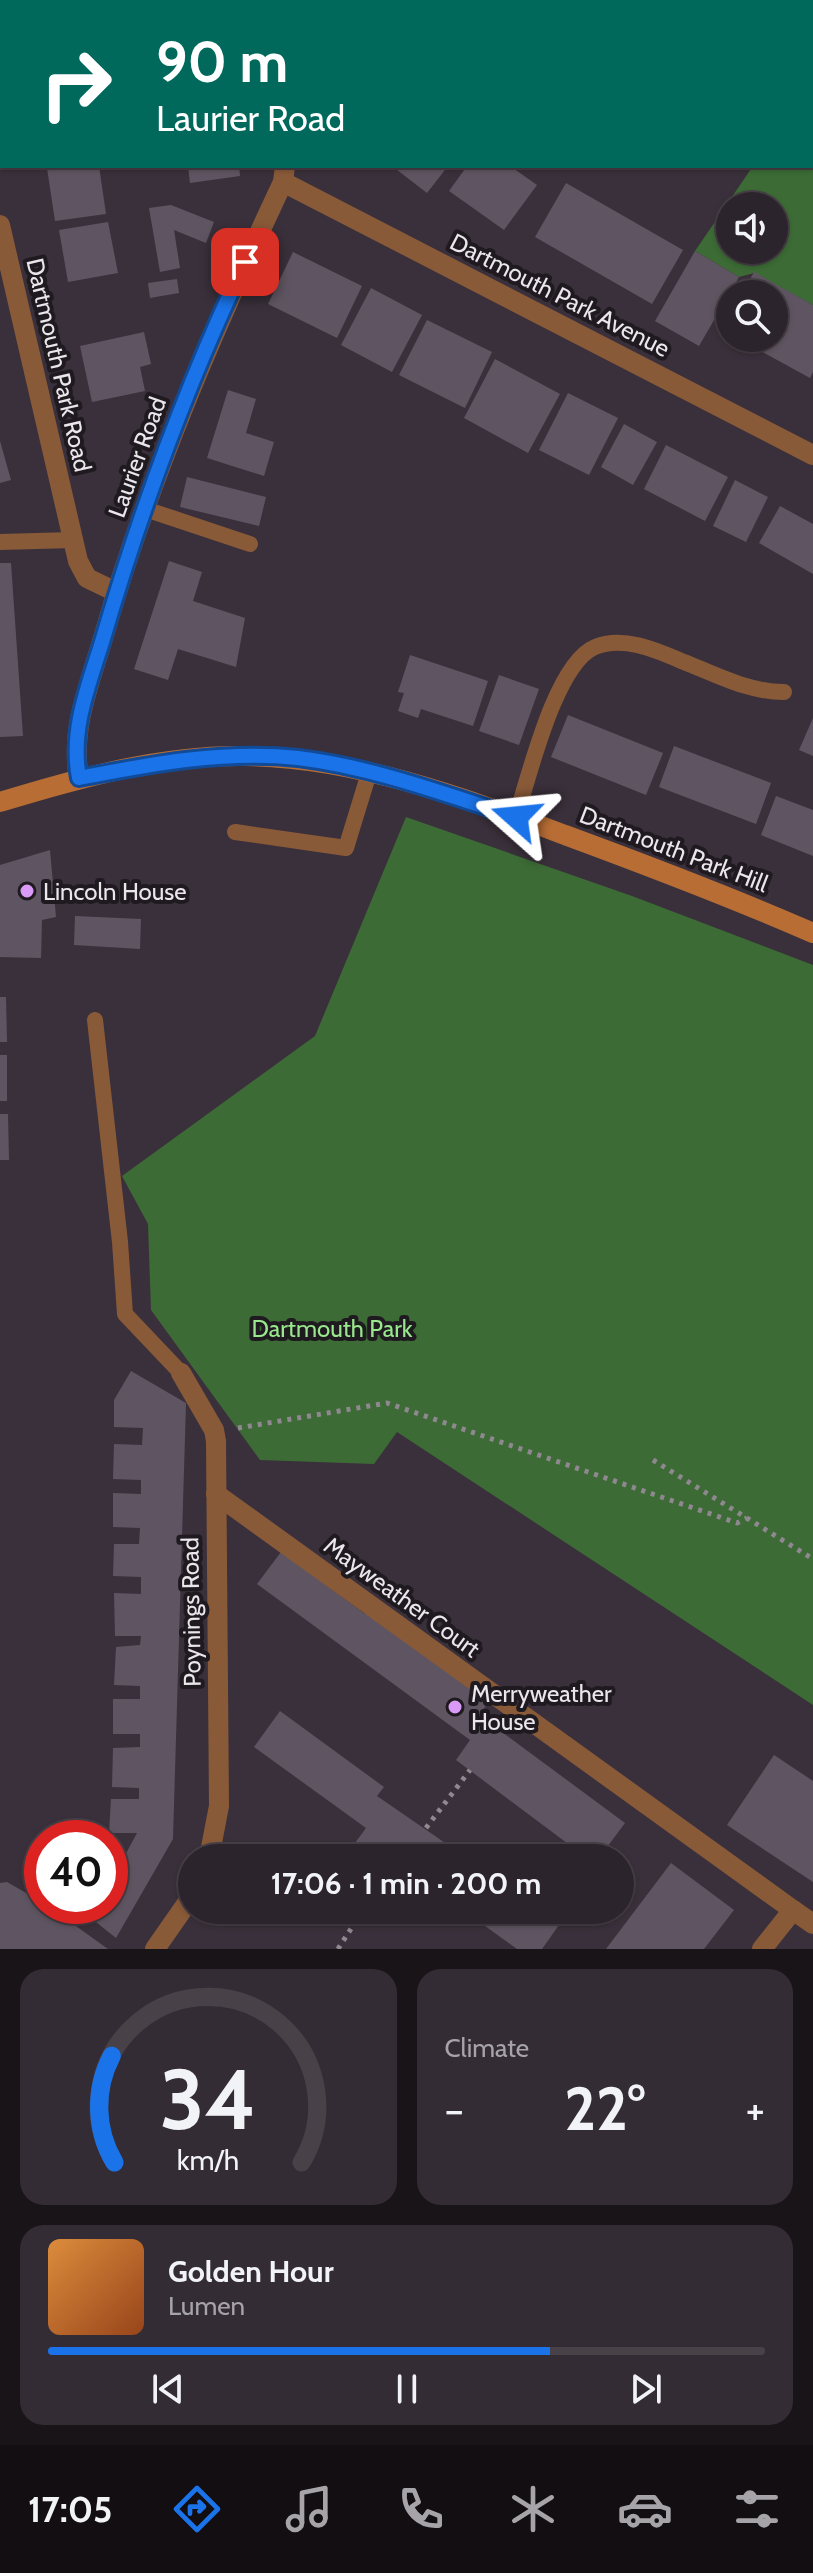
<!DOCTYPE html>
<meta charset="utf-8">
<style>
:root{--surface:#2c242c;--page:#342c34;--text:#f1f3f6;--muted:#a6a4a9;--line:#484148;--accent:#1a73e8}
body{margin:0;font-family:Cabin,sans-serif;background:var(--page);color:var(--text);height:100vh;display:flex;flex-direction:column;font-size:30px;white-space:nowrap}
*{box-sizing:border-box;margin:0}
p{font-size:26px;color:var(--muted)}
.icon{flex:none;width:44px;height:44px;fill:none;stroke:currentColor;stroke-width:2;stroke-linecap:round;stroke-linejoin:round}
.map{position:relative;height:1949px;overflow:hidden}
.panel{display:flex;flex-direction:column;gap:20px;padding:20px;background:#181418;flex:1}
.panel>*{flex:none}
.top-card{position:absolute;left:0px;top:0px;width:814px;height:168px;box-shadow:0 2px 6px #0004,0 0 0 2px var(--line);background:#00695c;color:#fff;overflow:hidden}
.buttons{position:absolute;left:716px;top:192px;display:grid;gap:16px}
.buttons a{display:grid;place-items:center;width:72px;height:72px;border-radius:50%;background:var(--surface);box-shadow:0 2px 6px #0004,0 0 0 2px var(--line);font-size:40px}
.speed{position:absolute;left:24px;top:1820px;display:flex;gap:16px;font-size:40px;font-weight:700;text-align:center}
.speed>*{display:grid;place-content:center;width:104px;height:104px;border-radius:50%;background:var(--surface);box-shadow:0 2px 6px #0004,0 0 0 2px var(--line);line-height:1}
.speed .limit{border:12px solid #d22;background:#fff;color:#111}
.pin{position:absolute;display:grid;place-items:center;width:68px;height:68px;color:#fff;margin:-34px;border-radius:16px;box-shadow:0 4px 12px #0006}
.me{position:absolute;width:88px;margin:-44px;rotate:288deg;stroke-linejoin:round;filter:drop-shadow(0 0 6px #0008)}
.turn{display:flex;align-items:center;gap:28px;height:168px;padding:0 24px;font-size:36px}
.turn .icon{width:104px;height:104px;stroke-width:2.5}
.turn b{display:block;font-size:56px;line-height:68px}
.big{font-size:60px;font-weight:700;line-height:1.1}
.panel .card{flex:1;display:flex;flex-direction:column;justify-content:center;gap:12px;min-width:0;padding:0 28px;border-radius:24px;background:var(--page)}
.panel .dial{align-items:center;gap:0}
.dial svg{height:208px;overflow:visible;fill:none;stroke:var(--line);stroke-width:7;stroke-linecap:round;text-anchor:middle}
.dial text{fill:var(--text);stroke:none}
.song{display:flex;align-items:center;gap:24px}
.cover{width:96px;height:96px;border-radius:12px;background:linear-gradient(135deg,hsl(30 70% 55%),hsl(20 70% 35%))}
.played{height:8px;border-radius:4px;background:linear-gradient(90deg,var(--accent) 70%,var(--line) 70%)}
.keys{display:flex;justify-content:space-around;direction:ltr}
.heat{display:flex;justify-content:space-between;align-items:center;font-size:44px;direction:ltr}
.panel .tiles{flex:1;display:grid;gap:20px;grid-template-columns:1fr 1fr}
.card:last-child{grid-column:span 2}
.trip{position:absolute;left:178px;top:1844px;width:456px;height:80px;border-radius:40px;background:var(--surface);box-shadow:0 2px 6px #0004,0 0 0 2px var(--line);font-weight:700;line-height:80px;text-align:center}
.dock{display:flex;height:128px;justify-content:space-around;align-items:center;background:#120e12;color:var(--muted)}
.dock .icon{width:56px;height:56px}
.dock .current{color:var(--accent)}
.dock b{font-size:36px;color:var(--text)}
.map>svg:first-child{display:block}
.green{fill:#3c6b35;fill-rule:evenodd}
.building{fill:#5f5562}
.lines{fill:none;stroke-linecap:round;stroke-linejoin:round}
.path{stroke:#908891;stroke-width:5;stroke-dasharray:4 6;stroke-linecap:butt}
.lane{stroke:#895a38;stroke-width:16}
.street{stroke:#895a38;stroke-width:20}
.secondary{stroke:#b86d34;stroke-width:20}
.route-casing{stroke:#114b97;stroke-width:20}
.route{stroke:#1a73e8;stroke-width:14}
.poi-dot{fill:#da9af7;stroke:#1e1a1f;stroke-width:3}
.labels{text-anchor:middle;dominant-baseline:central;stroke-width:8;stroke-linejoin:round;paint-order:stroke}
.street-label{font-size:24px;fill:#ebe5ec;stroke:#1e1a1f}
.poi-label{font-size:24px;fill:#ebe5ec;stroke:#1e1a1f;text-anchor:start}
.park-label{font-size:24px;fill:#98e78c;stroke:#1e1a1f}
</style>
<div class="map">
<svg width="813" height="1949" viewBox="0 0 813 1949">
<rect width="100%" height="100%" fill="#3a303b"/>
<g class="green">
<path d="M813,77V305L754,273L739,277L695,251L753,166H812ZM730,206H774V250H730Z"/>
<polygon points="406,817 632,896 813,965 813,1705 397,1432 374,1464 260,1460 151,1310 148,1224 122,1176 315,1036"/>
</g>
<g class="building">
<polygon points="99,166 106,214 55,221 47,168"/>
<polygon points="188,166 239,166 240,176 190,183"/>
<polygon points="392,166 448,166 427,193"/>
<polygon points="467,166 510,166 537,185 504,230 449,191"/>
<polygon points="566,183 683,250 652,304 535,237"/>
<polygon points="171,205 214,222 206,243 174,230 180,268 160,272 149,208"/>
<polygon points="108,222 118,273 68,282 59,230"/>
<polygon points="695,251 739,277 699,346 655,321"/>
<polygon points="293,252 362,286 337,338 268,304"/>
<polygon points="754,272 813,305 813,372 810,378 737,338 774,338 774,294 742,294"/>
<polygon points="177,279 179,293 150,298 148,283"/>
<polygon points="371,288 422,315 392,372 341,345"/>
<polygon points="427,320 492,352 465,408 399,375"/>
<polygon points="144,332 151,364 140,367 145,391 92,402 80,346"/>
<polygon points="495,359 560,394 528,453 464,418"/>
<polygon points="228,390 256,399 246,433 274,442 264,476 207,458"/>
<polygon points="568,393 618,418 589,475 539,450"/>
<polygon points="624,424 657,442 633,485 601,467"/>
<polygon points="0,441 11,480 0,483"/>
<polygon points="666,445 728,477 705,521 644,489"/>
<polygon points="187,477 266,497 259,526 180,507"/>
<polygon points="735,480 768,497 746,542 713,526"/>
<polygon points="780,506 813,524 813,574 759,543"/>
<polygon points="169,561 202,572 193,601 245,618 236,667 178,649 168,680 134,669"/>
<polygon points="0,563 11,563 23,736 0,737"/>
<polygon points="410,655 488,681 473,726 421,709 418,718 398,711 404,693 398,692"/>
<polygon points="499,675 539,689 519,745 479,731"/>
<polygon points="568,715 663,753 646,795 551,757"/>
<polygon points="813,718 813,756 799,750"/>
<polygon points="674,746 771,783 756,824 659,787"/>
<polygon points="776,796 813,810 813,856 761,835"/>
<polygon points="50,850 56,917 42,920 41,958 0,957 0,865"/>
<polygon points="75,916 141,919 140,949 74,945"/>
<polygon points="0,997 6,997 7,1042 0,1042"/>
<rect x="0" y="1055" width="7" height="46"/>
<polygon points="0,1114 8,1114 9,1160 0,1160"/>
<polygon points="131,1371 186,1403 173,1839 116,1938 76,1906 110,1906 110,1883 137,1833 109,1833 111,1799 139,1799 139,1788 112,1787 113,1748 140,1747 140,1734 113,1734 113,1699 140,1699 140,1686 114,1685 116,1647 140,1645 141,1636 115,1636 114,1593 141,1594 141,1577 113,1576 114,1544 139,1544 140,1528 113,1527 113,1493 141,1494 141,1480 113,1479 114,1444 142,1445 143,1428 114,1427 114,1400"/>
<polygon points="281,1552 365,1614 369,1608 491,1699 479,1715 625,1823 599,1858 587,1858 456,1760 470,1740 257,1584"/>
<polygon points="280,1711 384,1787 377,1796 467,1858 344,1858 366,1828 254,1747"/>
<polygon points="774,1755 813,1781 813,1882 727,1825"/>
<polygon points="671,1863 734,1910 704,1949 606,1949"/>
<polygon points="7,1882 42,1902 42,1906 48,1906 108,1949 0,1949 0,1883"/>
<polygon points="463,1910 539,1910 559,1925 542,1949 517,1949"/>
</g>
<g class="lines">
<g class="path">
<polyline points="238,1428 387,1403 737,1523 747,1518"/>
<polyline points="653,1460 813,1559"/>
<polyline points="426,1828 470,1770"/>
<polyline points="338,1949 363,1910"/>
</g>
<g class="lane">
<polyline points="145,509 250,544"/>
<polyline points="0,542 73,540"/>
<path d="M516,817C529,777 555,664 595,647C624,635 658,651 684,662C717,675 748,692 784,692"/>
<polyline points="235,832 346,848 369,773"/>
<polyline points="95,1020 120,1242 125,1314 181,1373"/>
</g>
<g class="street">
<polyline points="273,0 273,2"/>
<polyline points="283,182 813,455"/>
<polyline points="0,225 78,561 87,578 116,592"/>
<path d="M79,778C70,728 90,683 104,635C149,478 214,329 283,182L285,166"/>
<polyline points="181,1373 214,1430 216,1441 219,1806 209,1858"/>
<polyline points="216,1494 793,1910"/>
<polyline points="155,1949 192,1896"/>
<polyline points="762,1949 793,1910 813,1924"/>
</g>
<path class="secondary" d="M0,802C79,778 160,755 243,756C354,757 462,797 565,835C649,866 731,897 813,933"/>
</g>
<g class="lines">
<g class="route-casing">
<path id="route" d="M245,262C187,384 140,512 102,642C88,687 70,730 79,778C151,764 224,750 298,758C372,767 445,794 516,817"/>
</g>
<use href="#route" class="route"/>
</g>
<g class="poi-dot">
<circle cx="27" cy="891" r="8"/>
<circle cx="455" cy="1707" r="8"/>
</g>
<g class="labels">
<g class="street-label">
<text transform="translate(560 295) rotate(27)">Dartmouth Park Avenue</text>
<text transform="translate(59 365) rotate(77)">Dartmouth Park Road</text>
<text transform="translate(137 457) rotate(-70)">Laurier Road</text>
<text transform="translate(674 849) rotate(21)">Dartmouth Park Hill</text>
<text transform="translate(402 1597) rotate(36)">Mayweather Court</text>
<text transform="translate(191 1612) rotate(-91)">Poynings Road</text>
</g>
<g class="poi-label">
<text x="43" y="891">Lincoln House</text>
<text x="471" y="1693">Merryweather<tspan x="471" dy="28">House</tspan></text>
</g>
<g class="park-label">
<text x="332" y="1328">Dartmouth Park</text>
</g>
</g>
</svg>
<div class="buttons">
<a><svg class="icon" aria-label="sound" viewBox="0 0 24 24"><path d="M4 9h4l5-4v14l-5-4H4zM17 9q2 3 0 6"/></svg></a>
<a><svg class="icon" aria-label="search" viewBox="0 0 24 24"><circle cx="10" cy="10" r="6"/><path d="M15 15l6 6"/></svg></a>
</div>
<div class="speed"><div class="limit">40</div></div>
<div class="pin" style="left:245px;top:262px;background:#d93025"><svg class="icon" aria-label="arrive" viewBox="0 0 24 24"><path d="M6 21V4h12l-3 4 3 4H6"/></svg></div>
<svg class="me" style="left:516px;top:817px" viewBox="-20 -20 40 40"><path d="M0-17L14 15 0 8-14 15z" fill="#1a73e8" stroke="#fff" stroke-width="4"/></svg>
<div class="trip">17:06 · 1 min · 200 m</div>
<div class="top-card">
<div class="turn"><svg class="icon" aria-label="right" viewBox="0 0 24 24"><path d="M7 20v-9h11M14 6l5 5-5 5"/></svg><div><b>90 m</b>Laurier Road</div></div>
</div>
</div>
<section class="panel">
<div class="tiles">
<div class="card dial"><svg viewBox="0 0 100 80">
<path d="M14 69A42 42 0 1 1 86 69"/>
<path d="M14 69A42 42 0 0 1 13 28" stroke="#1a73e8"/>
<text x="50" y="56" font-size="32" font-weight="700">34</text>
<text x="50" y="72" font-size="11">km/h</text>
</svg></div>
<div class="card"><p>Climate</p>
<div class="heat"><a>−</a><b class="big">22°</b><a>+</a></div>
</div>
<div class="card">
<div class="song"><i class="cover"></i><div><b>Golden Hour</b><p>Lumen</p></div></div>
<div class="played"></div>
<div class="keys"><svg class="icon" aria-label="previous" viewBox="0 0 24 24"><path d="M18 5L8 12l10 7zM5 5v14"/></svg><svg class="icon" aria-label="pause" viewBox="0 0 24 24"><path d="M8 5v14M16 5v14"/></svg><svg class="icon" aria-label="next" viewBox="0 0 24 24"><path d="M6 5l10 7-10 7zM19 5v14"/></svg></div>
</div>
</div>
</section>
<nav class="dock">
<b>17:05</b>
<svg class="icon current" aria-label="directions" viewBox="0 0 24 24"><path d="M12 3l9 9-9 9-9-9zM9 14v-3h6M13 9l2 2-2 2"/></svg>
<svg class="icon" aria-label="music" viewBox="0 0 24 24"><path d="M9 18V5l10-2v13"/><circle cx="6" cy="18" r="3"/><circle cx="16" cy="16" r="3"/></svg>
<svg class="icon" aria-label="phone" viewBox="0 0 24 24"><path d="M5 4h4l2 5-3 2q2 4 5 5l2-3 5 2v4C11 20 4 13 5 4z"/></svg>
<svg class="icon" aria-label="climate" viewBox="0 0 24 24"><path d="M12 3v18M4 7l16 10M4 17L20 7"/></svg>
<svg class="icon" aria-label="car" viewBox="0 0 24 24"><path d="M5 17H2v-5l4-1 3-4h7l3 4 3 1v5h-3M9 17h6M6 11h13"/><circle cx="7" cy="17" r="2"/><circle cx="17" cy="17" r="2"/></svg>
<svg class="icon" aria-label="filters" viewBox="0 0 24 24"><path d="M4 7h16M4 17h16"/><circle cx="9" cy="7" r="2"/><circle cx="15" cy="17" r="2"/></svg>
</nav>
